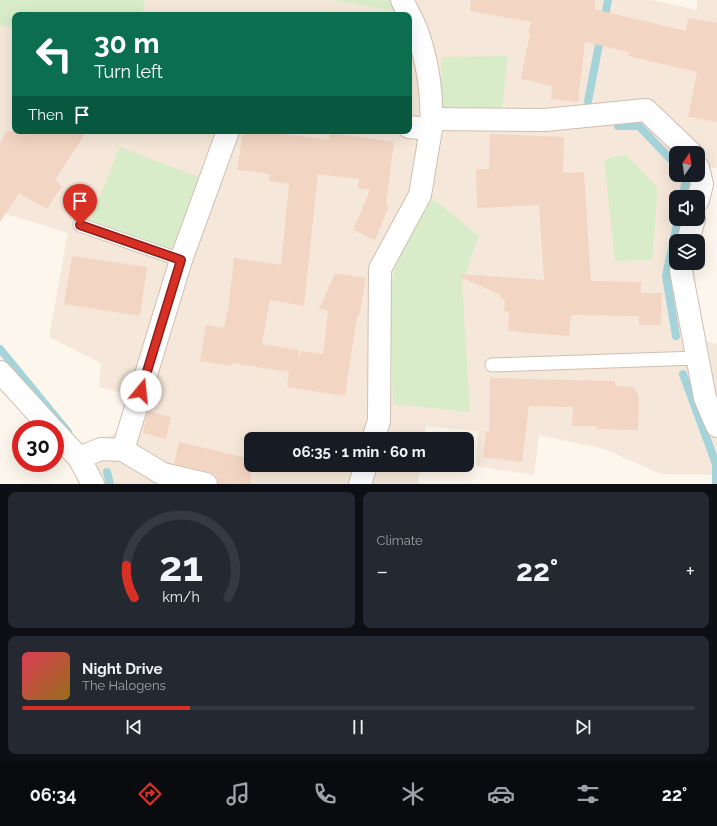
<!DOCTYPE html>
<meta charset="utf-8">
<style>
:root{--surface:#171b24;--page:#242831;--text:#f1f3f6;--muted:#9ea1a6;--line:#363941;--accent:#d93025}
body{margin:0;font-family:Raleway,sans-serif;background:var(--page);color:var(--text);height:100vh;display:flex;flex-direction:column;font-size:15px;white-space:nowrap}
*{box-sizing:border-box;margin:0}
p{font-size:13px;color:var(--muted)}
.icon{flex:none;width:22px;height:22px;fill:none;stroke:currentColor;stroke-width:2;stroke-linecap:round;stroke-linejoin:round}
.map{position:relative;height:484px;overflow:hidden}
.drawer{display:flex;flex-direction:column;gap:8px;padding:8px;background:#0d0f14;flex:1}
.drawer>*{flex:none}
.hud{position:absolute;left:12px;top:12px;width:400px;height:122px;border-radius:8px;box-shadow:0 4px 16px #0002;background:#0b6e4f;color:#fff;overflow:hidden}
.needle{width:26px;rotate:13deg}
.tools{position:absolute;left:669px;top:146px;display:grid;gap:8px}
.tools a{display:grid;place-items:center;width:36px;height:36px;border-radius:8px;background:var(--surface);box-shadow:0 4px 16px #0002;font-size:20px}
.speed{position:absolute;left:12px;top:420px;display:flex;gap:8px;font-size:20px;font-weight:700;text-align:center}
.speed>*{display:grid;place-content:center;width:52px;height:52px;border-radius:50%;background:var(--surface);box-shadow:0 4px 16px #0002;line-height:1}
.speed .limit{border:6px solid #d22;background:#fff;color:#111}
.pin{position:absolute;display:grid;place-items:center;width:34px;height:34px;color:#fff;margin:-41px -17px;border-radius:50% 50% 50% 0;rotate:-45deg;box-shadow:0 0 4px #0007}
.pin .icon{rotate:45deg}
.me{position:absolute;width:44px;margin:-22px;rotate:17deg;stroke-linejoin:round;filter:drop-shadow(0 0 3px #0008)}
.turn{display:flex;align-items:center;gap:14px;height:84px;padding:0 16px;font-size:18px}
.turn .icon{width:52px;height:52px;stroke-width:2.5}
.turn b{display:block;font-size:28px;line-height:34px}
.then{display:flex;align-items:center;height:38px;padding:0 16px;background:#0003;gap:8px;font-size:15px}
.big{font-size:30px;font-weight:700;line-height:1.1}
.drawer .card{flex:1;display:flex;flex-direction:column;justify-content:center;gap:6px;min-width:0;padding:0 14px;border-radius:8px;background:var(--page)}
.drawer .dial{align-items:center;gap:0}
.dial svg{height:104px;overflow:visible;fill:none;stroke:var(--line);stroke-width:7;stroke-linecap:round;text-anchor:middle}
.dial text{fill:var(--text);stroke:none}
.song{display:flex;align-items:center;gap:12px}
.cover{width:48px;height:48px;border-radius:6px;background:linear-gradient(135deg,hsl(350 70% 55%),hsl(40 70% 35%))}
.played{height:4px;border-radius:2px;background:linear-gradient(90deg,var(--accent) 25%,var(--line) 25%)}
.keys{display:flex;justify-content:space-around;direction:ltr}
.heat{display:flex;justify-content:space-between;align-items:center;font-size:22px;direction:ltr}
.drawer .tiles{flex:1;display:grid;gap:8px;grid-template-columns:1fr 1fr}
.card:last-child{grid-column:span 2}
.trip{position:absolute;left:244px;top:432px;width:230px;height:40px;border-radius:8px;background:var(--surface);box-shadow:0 4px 16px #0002;font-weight:700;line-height:40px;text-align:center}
.dock{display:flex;height:64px;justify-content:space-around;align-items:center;background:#090b0e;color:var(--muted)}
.dock .icon{width:28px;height:28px}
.dock .selected{color:var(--accent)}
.dock b{font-size:18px;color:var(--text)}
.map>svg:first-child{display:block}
.residential{fill:#f5e8da;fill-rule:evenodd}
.green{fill:#d8ecc9}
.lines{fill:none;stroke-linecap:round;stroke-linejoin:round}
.stream{stroke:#a5d3da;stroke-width:8}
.building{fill:#f3d5c3}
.lane-casing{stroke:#d1beb0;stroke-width:15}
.street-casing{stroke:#d1beb0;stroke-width:24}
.lane{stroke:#fff;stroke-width:13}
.street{stroke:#fff;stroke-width:22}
.route-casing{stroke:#8d1f18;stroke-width:10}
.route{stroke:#d93025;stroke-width:7}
</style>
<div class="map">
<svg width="717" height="484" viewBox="0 0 717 484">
<rect width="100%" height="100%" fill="#fdf6ec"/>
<path class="residential" d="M145,0H330L396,11L397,0H652L697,10V0H717V168H710L695,241H676V263H693L704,341L717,344V475L661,474L604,449L539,435L534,475L476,466L478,431L426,426L424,439H251V465H421L418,484H78L76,478L85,444L119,432L126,394L99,387L101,363L49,337L68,233L0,212V26L15,27V131H409V15H142ZM676,153H698V175H676ZM676,197H698V219H676Z"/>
<g class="green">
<polygon points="0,0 145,0 142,15 15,15 15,27 0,26"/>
<polygon points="330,0 390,0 396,11"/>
<polygon points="508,56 502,109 441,112 441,57"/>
<polygon points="120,147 201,178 175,250 90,220"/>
<polygon points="626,155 658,188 652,260 615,261 604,159"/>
<polygon points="433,199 479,236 462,283 470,412 393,404 390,289 401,246"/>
</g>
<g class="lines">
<g class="stream">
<polyline points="604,21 608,0"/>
<polyline points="588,101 601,34"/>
<polyline points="618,126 639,126 676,165"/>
<polyline points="682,197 687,177 685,175"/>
<polyline points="676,336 666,276 678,219"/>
<polyline points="0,349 68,432"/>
<polyline points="683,374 716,464 716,484"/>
<polyline points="107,472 110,484"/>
</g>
</g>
<g class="building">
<polygon points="471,0 596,0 594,9 686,31 688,18 717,23 717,122 688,117 697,72 628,56 629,52 585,42 578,102 551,99 552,86 521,79 530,33 528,33 531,22 470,11"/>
<polygon points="6,131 87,131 55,180 62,186 47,209 19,193 0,222 0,143"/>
<polygon points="243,131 262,131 329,140 330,133 394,142 386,205 389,206 375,240 353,230 370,190 358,188 359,179 318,174 304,306 270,300 262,344 299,350 298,359 302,351 323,354 328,311 319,309 335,273 366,278 359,316 357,316 345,396 287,387 289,372 232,363 232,366 200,361 206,325 224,328 227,312 228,312 234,258 281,265 289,184 269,181 270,174 237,170"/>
<polygon points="490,134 564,137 563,173 584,172 591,281 641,282 641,293 662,293 661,325 639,325 639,316 571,315 569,336 508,331 509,312 504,311 505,300 500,299 501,295 460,277 461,274 544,280 539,205 477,208 476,169 489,169"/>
<polygon points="72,256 147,267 140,316 64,304"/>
<polygon points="490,378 615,381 615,386 634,387 639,397 638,430 596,429 596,426 572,426 573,407 529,406 522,462 483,457 486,431 489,432"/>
<polygon points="148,411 171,417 166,439 143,433"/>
<polygon points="179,442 251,459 251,484 218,484 218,480 215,475 209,472 174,464"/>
</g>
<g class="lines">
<g class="lane-casing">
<g id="lane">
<polyline points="80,225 181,260"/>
<polyline points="492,365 697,358"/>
</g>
</g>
<g class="street-casing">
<g id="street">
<polyline points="432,119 545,120 646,110 691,153"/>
<polyline points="409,127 431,129"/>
<polyline points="698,168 702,184 698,200"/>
<polyline points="688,241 694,219"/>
<polyline points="683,263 681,271 705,398 717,426"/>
<polyline points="0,372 52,429"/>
<polyline points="55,432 79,458 93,484"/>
<path d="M373,439L379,421L380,269L420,195L431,129C433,98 428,63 418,34C414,22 407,11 402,0"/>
<polyline points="79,458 101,449 123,450"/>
<polyline points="206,484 163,474 123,450 181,260 228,131"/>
<polyline points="360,484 366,465"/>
</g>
</g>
<use href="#lane" class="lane"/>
<use href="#street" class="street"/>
</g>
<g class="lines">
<g class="route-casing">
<polyline id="route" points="80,225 181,260 141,391"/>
</g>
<use href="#route" class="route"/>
</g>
</svg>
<div class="tools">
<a><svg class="needle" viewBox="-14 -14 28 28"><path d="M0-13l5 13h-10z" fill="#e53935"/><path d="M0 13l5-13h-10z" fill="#9ea1a6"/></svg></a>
<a><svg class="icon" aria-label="sound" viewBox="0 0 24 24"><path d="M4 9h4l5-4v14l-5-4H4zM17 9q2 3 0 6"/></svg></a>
<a><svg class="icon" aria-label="layers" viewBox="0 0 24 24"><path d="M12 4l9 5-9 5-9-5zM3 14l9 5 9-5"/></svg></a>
</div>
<div class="speed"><div class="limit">30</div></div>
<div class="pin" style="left:80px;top:225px;background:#d93025"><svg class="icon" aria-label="arrive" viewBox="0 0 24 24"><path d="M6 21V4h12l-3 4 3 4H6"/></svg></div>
<svg class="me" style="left:141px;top:391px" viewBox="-20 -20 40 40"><circle r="19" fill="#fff"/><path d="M0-13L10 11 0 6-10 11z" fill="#d93025"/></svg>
<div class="trip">06:35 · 1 min · 60 m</div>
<div class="hud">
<div class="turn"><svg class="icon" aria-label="left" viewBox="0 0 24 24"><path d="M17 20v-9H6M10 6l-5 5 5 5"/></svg><div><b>30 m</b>Turn left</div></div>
<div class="then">Then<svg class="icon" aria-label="arrive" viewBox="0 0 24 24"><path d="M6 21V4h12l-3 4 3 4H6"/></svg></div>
</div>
</div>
<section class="drawer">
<div class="tiles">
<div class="card dial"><svg viewBox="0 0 100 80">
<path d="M14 69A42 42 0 1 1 86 69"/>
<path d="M14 69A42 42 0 0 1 8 44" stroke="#d93025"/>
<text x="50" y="56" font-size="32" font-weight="700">21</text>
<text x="50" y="72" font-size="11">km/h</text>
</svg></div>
<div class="card"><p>Climate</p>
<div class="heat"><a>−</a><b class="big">22°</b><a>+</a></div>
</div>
<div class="card">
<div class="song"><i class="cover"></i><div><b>Night Drive</b><p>The Halogens</p></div></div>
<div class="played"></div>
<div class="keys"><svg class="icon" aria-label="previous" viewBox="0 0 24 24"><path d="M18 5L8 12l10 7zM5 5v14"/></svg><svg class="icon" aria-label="pause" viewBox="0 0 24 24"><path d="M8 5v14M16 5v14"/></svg><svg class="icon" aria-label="next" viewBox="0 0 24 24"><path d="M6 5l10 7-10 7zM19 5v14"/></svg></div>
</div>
</div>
</section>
<nav class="dock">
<b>06:34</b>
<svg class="icon selected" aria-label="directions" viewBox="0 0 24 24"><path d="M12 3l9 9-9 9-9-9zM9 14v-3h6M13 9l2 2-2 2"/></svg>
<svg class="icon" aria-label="music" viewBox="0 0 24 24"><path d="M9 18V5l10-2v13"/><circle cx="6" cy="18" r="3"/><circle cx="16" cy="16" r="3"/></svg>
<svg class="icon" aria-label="phone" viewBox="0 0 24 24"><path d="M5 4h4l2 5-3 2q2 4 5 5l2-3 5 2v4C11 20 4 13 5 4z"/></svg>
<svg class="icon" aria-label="climate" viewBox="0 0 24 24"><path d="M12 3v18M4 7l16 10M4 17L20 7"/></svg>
<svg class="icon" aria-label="car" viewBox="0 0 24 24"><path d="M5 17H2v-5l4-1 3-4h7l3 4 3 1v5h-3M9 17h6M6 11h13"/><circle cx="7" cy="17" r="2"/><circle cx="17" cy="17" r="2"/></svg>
<svg class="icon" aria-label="filters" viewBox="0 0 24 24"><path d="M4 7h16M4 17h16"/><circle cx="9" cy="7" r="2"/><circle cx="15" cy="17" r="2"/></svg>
<b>22°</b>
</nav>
